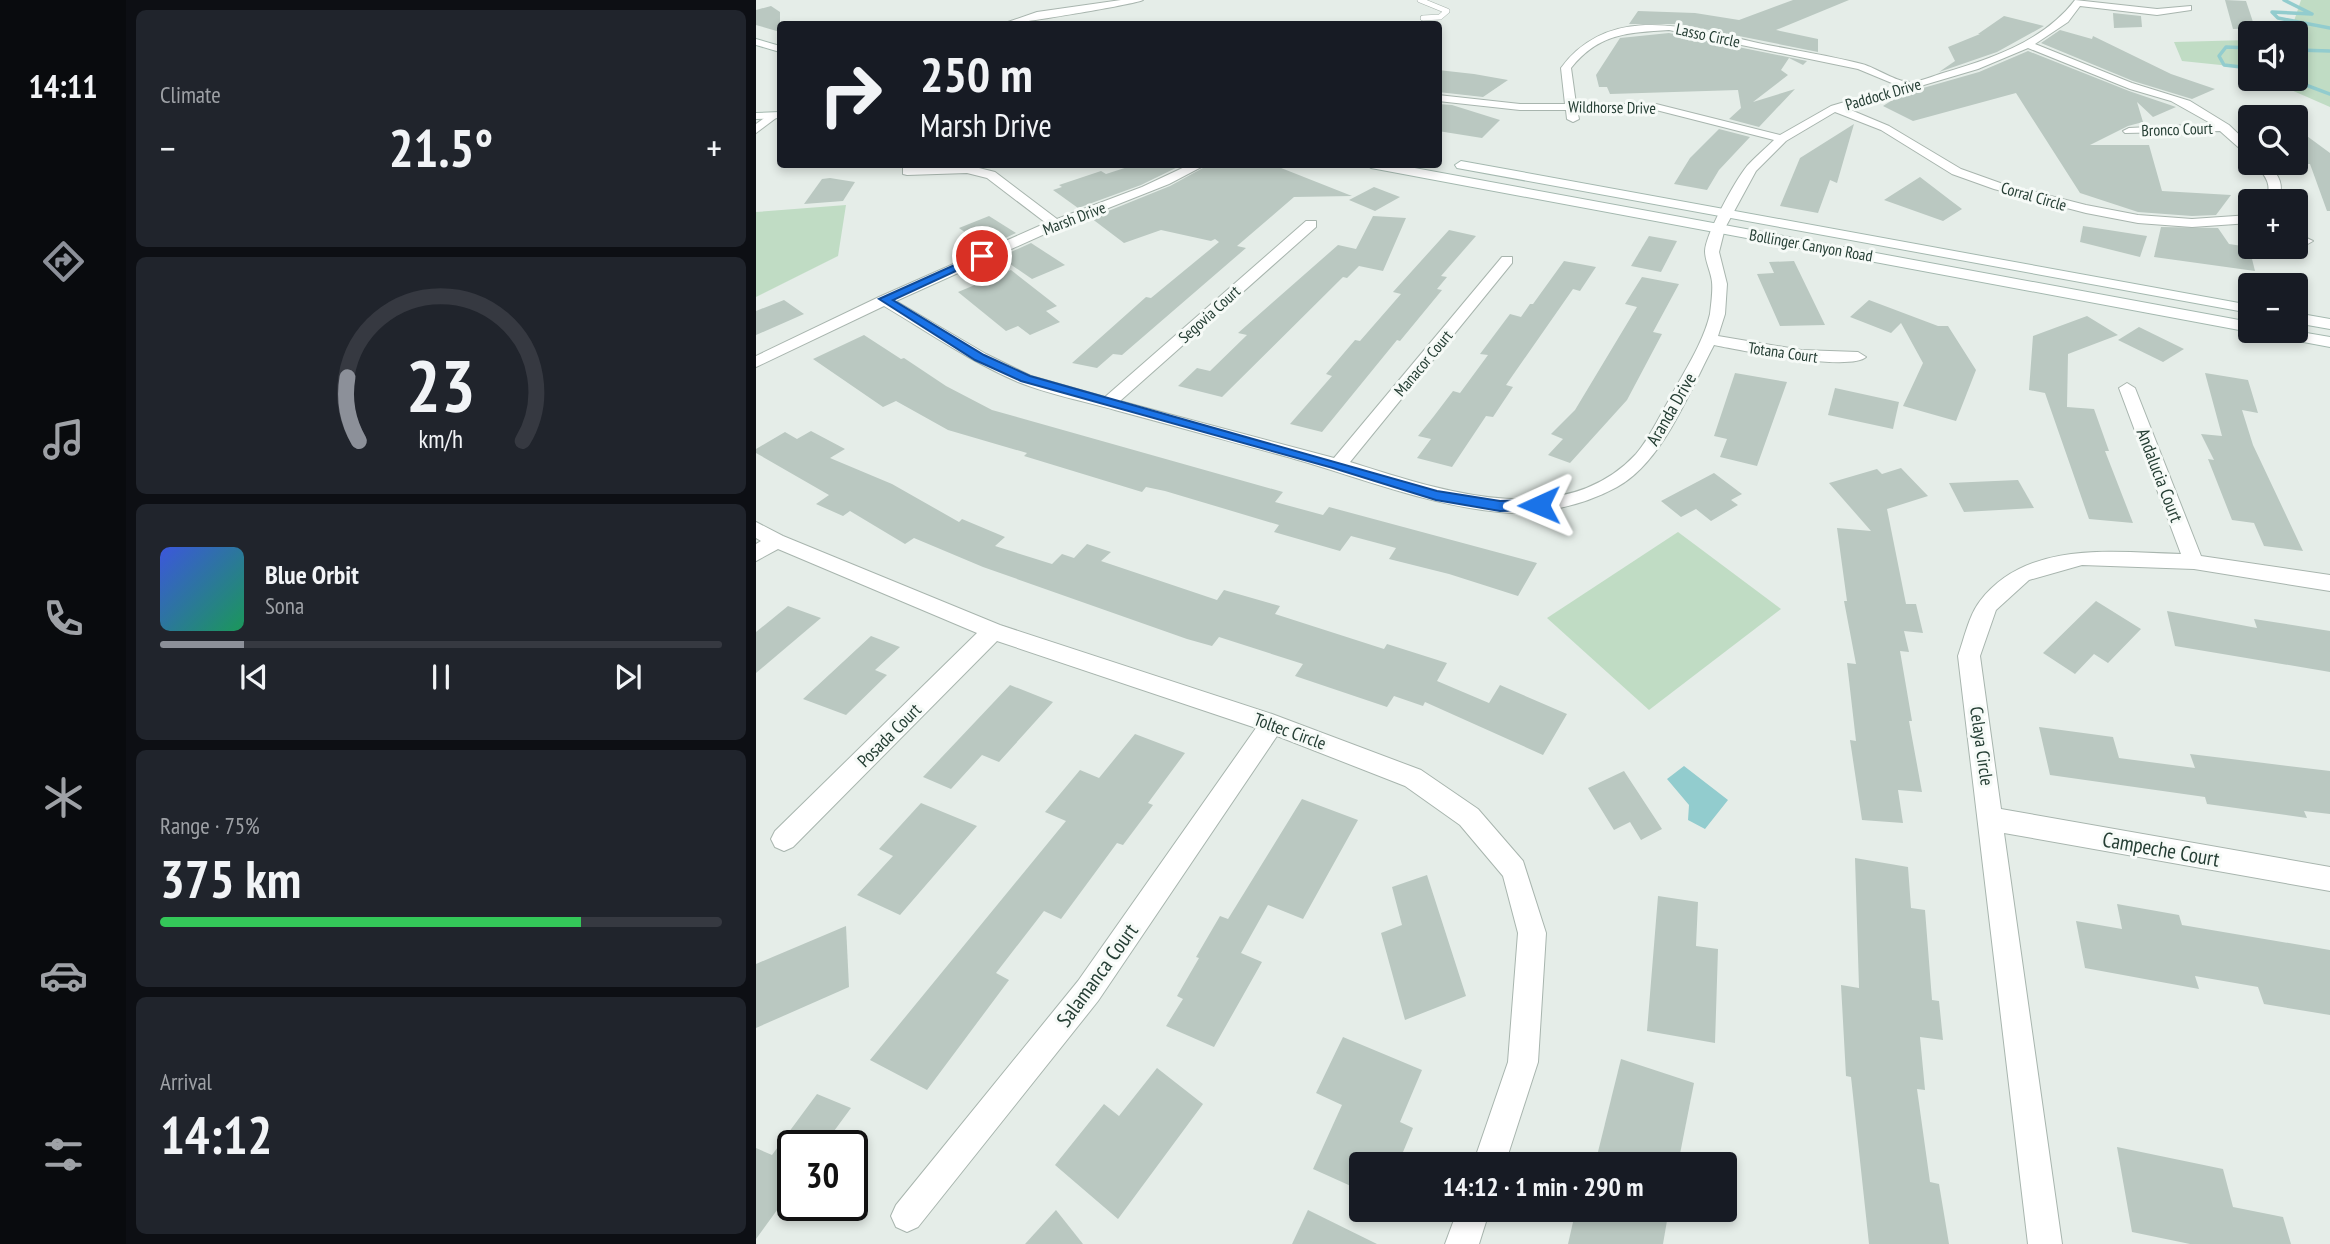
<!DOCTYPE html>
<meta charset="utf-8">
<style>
:root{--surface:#171b24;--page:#20242c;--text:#f1f3f6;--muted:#9ea1a6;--line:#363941;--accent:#8c9099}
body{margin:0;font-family:"PT Sans Narrow",sans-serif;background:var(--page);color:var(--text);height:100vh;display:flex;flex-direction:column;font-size:26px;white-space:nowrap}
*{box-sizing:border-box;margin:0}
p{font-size:23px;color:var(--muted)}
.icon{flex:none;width:38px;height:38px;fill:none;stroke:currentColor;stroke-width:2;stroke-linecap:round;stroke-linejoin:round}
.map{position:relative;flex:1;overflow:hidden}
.sheet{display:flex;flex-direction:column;gap:10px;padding:10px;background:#0d0f14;width:630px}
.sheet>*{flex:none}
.top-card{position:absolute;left:21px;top:21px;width:665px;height:147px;border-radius:7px;box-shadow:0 4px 10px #0003;background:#171b24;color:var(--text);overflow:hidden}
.controls{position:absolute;left:1482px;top:21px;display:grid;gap:14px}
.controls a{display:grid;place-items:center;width:70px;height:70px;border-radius:7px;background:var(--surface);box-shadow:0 4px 10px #0003;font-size:35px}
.speed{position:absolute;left:21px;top:1130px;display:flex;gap:14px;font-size:35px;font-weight:700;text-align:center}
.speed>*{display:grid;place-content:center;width:91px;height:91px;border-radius:50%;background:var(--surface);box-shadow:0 4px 10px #0003;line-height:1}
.speed .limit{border:4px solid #111;border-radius:10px;background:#fff;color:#111}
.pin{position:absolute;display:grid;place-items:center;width:60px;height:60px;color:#fff;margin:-30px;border:4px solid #fff;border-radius:50%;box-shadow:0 2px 7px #0007}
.me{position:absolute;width:77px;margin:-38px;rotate:269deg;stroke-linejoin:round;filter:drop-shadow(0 0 5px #0008)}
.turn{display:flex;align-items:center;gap:24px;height:147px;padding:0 28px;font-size:32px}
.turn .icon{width:91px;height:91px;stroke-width:2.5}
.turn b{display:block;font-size:49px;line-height:60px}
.big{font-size:52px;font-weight:700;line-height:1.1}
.sheet .card{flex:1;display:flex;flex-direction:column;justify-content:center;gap:10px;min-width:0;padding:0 24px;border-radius:10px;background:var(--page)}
.sheet .dial{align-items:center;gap:0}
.dial svg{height:182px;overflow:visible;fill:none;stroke:var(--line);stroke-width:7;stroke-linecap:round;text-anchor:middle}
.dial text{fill:var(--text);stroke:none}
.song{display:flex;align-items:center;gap:21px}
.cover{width:84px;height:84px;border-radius:10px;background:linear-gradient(135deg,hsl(230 70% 55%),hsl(150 70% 35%))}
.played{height:7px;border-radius:4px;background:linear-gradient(90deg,var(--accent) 15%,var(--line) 15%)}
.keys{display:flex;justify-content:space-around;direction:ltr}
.heat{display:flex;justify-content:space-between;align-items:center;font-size:38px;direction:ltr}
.charge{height:10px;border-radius:5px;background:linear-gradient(90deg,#34c759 75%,var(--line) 0)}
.trip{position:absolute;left:593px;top:1152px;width:388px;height:70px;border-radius:7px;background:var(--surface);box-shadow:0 4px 10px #0003;font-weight:700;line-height:70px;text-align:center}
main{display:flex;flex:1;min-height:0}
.tabs{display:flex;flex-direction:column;width:126px;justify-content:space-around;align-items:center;background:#090b0e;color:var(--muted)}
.tabs .icon{width:49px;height:49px}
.tabs .on{color:var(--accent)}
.tabs b{font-size:32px;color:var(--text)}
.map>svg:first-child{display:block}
.green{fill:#c0dcc4}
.water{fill:#92ccce}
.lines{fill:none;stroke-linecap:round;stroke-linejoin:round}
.stream{stroke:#92ccce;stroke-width:3.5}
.building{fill:#bac8c1}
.lane-casing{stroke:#a8b5ae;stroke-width:6}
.street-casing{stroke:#a8b5ae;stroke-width:2}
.secondary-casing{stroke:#a4b8af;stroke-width:2}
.lane{stroke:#fff;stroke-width:5}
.street{fill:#fff;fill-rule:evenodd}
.secondary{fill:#fff;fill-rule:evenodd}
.route{fill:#1a73e8;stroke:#114b97;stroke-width:2}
.labels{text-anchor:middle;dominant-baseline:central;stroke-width:6;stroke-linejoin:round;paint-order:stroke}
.far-street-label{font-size:16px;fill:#253e34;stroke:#f6faf7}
.street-label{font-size:18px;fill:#253e34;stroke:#f6faf7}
.near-street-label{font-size:21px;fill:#253e34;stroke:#f6faf7}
</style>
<main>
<nav class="tabs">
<b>14:11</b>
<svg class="icon on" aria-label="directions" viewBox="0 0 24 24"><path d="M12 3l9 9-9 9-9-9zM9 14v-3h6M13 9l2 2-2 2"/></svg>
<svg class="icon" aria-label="music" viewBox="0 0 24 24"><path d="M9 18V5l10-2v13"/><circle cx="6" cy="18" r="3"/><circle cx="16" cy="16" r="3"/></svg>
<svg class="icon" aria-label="phone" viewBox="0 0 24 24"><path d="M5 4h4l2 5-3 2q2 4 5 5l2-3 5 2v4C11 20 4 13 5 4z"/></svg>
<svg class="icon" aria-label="climate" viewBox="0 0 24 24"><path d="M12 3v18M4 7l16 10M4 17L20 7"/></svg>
<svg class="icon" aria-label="car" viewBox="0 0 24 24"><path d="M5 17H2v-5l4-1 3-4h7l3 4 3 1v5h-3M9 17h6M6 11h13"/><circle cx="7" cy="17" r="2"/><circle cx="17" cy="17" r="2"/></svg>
<svg class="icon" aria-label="filters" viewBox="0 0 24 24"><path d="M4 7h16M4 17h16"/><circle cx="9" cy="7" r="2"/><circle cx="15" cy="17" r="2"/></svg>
</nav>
<section class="sheet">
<div class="card"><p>Climate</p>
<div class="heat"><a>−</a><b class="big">21.5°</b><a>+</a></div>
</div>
<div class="card dial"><svg viewBox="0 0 100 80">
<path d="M14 69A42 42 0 1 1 86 69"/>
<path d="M14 69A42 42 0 0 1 9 41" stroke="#8c9099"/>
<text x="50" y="56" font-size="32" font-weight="700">23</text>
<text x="50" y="72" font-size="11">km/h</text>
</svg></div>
<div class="card">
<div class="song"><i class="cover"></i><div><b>Blue Orbit</b><p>Sona</p></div></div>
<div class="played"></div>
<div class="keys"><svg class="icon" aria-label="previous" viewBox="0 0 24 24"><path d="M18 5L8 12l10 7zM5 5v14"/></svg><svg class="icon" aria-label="pause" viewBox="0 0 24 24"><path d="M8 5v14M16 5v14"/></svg><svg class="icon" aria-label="next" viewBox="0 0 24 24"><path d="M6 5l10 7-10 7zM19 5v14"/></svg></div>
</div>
<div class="card"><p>Range · 75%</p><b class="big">375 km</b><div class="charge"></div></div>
<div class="card"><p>Arrival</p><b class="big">14:12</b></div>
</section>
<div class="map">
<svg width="1574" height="1244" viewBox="0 0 1574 1244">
<rect width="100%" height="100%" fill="#e5ede8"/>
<g class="green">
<polygon points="1545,0 1574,0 1574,107 1510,79 1540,79 1540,33 1534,33"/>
<polygon points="1494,40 1494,72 1484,67 1426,61 1418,42"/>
<polygon points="90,205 82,256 0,297 0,212"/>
<polygon points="922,532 1025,609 893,710 791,618"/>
</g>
<polygon class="water" points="928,766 972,800 949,829 932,820 933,805 911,779"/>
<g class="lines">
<g class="stream">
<polyline points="1528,0 1556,14 1516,12 1522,18 1574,28"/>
<polyline points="1494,48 1470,47 1463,56 1468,65 1494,68"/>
<polyline points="1540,50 1574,51"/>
<polyline points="1534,79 1574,94"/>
</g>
</g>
<g class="building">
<polygon points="1037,0 1093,0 1020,30 1062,39 1062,52 923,24 873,24 882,11 939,13 983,20"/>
<polygon points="1469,0 1490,1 1499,28 1477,29"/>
<polygon points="15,6 24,12 24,32 0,25 0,10"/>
<polygon points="1357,13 1385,16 1386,27 1358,28"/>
<polygon points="1248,16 1288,26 1241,52 1183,72 1199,61 1192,47 1224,34 1222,34"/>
<polygon points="1304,30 1336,39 1337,36 1415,74 1459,89 1436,99 1377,81 1285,43"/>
<polygon points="913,33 1051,61 1047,65 1033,58 1025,70 1032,75 997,102 1039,89 1003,127 973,119 985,108 982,90 854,94 851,87 843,87 840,75 864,38"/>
<polygon points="1272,51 1373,91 1420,107 1397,117 1381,102 1387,122 1372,126 1334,145 1393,145 1406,191 1475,195 1460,215 1436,216 1382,212 1324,193 1260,93 1157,121 1127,106 1146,94 1223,72"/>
<polygon points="682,70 718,74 752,80 727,97 682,92"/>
<polygon points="682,104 696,105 744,120 726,138 682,131"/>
<polygon points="1098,124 1081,183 1074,180 1062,213 1024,206 1044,158"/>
<polygon points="1540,128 1574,153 1574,211 1571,211 1554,164 1540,164"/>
<polygon points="963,129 994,137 963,170 951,190 918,184 934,158"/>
<polygon points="381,164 428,164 385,185 322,208 297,190 306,187 303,185 345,171 350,174"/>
<polygon points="454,164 515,164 596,196 538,197 481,246 490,248 366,355 357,354 341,368 316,363 390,297 395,298 463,242 459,239 455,241 405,230 368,243 335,218 414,186"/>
<polygon points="1164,177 1194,200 1206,209 1187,221 1128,200"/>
<polygon points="74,178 99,182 87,201 48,204 66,179"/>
<polygon points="618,187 644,197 619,211 593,200"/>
<polygon points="233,216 260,233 230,247 203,228"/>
<polygon points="617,216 650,218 627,271 603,266 591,278 587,277 466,397 422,386 441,368 454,371 491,335 482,333 582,245 600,249"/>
<polygon points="1327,226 1391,236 1384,257 1324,242"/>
<polygon points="1405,227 1462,228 1473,244 1493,247 1499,271 1398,257"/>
<polygon points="693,230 720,236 685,276 691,277 681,289 686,290 644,341 641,340 566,432 534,424 576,376 570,374 599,340 604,341 645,294 637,292"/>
<polygon points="893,236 921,241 905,272 875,266"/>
<polygon points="275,243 309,265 276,279 244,257"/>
<polygon points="808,261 840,267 824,291 817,289 750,385 757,387 737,417 730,416 696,467 661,458 675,439 662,436 678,416 697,391 704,393 732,355 724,354 754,314 765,317 774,304 777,304"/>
<polygon points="1038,261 1069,325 1024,326 1001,274 1018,273 1013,262"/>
<polygon points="255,270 301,306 290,311 304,322 274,335 262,326 250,331 202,292"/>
<polygon points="886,277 923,284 897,332 906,334 871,400 814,463 792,455 807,439 795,434 819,410 881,307 869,304"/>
<polygon points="28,300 48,314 0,335 0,311"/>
<polygon points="1113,300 1182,326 1192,326 1220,370 1200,421 1147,406 1167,363 1145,323 1135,333 1094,317"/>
<polygon points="1331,316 1362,335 1312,354 1311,407 1338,409 1353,451 1349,451 1377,523 1333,519 1289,393 1273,390 1277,336"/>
<polygon points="1383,327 1428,349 1407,362 1362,340"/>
<polygon points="108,335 145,359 148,358 190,386 236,410 527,492 519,502 567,515 573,507 781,563 762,596 693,574 633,559 640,548 595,536 584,551 518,532 523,525 409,491 390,487 386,492 268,456 271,453 192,430 140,401 127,407 57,359"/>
<polygon points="979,373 1031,382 1001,466 964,457 971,439 958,436"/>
<polygon points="1449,373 1492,380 1502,413 1486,410 1497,445 1547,551 1508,546 1498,523 1476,520 1452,459 1458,460 1445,434 1466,436"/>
<polygon points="1079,388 1143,402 1137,429 1072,415"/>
<polygon points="55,431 89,449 74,458 136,484 203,522 206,519 249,537 239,546 296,564 306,554 318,558 331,544 355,552 345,561 461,600 468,590 524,606 519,614 628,649 631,644 691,663 681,681 733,703 744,685 811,714 787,755 669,702 667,706 638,696 631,707 539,676 547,664 463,637 456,646 431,639 227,567 158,538 149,544 94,511 87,516 60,504 73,495 0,453 0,449 29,432 41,439"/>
<polygon points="1145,468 1172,496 1131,509 1150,604 1160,604 1167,633 1148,631 1153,652 1144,651 1156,721 1153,721 1166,792 1142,790 1147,823 1106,820 1094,740 1100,741 1091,663 1100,664 1088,601 1091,601 1081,528 1115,531 1073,483 1121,469 1126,474"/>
<polygon points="958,473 986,494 975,500 982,505 955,521 940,509 925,517 905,501"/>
<polygon points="1262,480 1278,508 1208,512 1193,483"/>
<polygon points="1340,601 1385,629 1352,663 1338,654 1319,674 1287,653"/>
<polygon points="32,606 65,618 0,673 0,632"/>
<polygon points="1411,611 1501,628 1498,619 1574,631 1574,672 1419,646"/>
<polygon points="115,636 144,647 119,670 131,675 90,715 47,699"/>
<polygon points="254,685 297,702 243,762 226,755 195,789 167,777"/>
<polygon points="1283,727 1357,737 1363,758 1439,768 1434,754 1574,771 1574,814 1548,811 1551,818 1451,804 1449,797 1294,775"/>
<polygon points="379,734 429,753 392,803 397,805 367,845 361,843 305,919 288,911 240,973 253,980 171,1090 114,1060 310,821 289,812 324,770 343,778"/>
<polygon points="868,771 906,829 885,840 874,822 858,830 832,788"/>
<polygon points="546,799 602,820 547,919 512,905 485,953 506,962 458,1047 410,1026 427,999 421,996 443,958 440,957 464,916 472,919"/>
<polygon points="165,803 221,826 144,915 101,895 137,856 123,849"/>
<polygon points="1099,858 1152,867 1155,908 1169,910 1176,1000 1183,1001 1187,1040 1164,1037 1169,1090 1161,1089 1174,1182 1183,1184 1193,1244 1113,1244 1095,1077 1090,1076 1085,985 1103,988"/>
<polygon points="671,875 710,996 649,1020 625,933 646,925 636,887"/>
<polygon points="902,896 942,902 940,946 962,949 959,1043 891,1031"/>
<polygon points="1361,904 1423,915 1426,925 1574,950 1574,1015 1508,1004 1502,987 1439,976 1443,989 1329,968 1320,921 1366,929"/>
<polygon points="90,926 93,987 0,1028 0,964"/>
<polygon points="587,1037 666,1070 644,1122 657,1128 642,1164 606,1164 606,1191 557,1169 586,1105 560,1093"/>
<polygon points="865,1059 938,1083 922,1164 839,1164"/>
<polygon points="401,1068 447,1104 362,1219 299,1165 348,1104 363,1116"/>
<polygon points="61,1094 95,1108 67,1146 37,1146 37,1188 0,1239 0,1148 16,1155"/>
<polygon points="1361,1147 1467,1169 1477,1207 1527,1217 1535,1244 1434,1244 1376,1232"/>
<polygon points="820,1209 913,1209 907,1244 812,1244"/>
<polygon points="300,1210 327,1244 269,1244"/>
<polygon points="552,1210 621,1244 536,1244"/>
</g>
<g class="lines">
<g class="lane-casing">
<polyline id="lane" points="664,0 691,11 684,17 667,18"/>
</g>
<g class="street-casing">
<g id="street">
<path d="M365,0H387C381,4 255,25 246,24L281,12Z"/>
<path d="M1319,0L1401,9L1435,6V10L1401,15L1324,6L1312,22L1279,44L1376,83L1434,101L1473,125L1494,145V154H1490L1464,131L1369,133L1367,131L1373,128L1456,124L1415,101L1374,89L1272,48L1222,69L1090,108L1133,126L1205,169L1247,184L1330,205L1382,215L1436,219L1494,215V223L1436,227L1382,223L1330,213L1238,189L1196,174L1125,130L1079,112L1030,141L1000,171L969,228L963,252L971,284L969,314L962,336L1045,350L1102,352L1110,357C1094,372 982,350 958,345C934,390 907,462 861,487C826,506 782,516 743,512C669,505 598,475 528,456C471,441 415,425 359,410C327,401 292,394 262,382C215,362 172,332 128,306L0,367V356L123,297L290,223L231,178L211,173L151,175L147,174V168L211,165L239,172L301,219L386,187L435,164H451L413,184L302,228L140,301L230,354L275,376L349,397L550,221H560V227L364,401L578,458L746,257H756V263L594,462C681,489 806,534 880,454C893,439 903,417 913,400C927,373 947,344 954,314C955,305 957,291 956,282C955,272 949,261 949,251C950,233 979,181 991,166C999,157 1009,149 1018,140L900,110H821L823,119L817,122L811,119L810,110H764L682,101V95L764,104H809L805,68C854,2 934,28 1002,43C1036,50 1072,55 1106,64C1121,68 1141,83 1156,82C1166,81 1177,76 1187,73C1235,59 1288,41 1319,0ZM913,30L1102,69L1143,86L1075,106L1024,135L900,104H820L815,68C843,33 871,33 913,30Z"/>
<polygon points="15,113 24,115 0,133 0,124"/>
<path d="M1499,163H1511C1523,175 1529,185 1522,201H1510C1517,184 1509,176 1499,163Z"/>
<polygon points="1540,233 1557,241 1550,245 1540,242"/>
<path d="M1371,383L1379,388L1445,556L1574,575V591L1438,569L1326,565L1273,580L1240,610L1224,656L1245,809L1574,867V891L1248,833L1306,1244H1272L1202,656C1208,639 1213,615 1224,601C1271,540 1357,552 1425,554L1363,388Z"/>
<polygon points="0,522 27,536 244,625 516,714 665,770 722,809 767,861 790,933 782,1062 749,1164 717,1164 752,1062 762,933 747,876 704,825 649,786 521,736 342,1001 162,1227 151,1232 140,1227 135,1216 140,1205 322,981 500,728 241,641 37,847 28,851 19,847 15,839 19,831 221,633 22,549 0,561 0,544 5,541 0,538"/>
<polygon points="702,1209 734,1209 723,1244 689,1244"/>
</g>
</g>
<g class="secondary-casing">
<g id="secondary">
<polygon points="0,39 24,46 24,52 0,45"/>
<polygon points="24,112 24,118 0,119 0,113"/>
<polygon points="705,161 1494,305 1494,313 701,168 699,165"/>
<polygon points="609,164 637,164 1494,322 1494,331 1497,331 1494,332 615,168"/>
<polygon points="1540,313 1574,319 1574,329 1540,323"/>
<polygon points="1507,331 1539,331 1574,337 1574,347 1515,336"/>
</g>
</g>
<use href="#lane" class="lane"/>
<use href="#street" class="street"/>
<use href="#secondary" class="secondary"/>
</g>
<polygon class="route" points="223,254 232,256 137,300 228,355 274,376 681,491 744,501 783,500 790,505 783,510 744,511 680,500 577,468 265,381 219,360 123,299"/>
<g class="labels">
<g class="far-street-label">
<text transform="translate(952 35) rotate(12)">Lasso Circle</text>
<text transform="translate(1127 94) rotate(-16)">Paddock Drive</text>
<text transform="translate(856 107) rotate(1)">Wildhorse Drive</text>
<text transform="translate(1421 129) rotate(-2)">Bronco Court</text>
<text transform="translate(1278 196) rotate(16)">Corral Circle</text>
<text transform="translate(318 218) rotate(-21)">Marsh Drive</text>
<text transform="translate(1055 245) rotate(10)">Bollinger Canyon Road</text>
<text transform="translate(453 314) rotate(-42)">Segovia Court</text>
<text transform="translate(1027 352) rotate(8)">Totana Court</text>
<text transform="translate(667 363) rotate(-50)">Manacor Court</text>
</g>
<g class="street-label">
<text transform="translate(915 409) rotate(-60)">Aranda Drive</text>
<text transform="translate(1404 475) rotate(69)">Andalucia Court</text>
<text transform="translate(534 731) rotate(20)">Toltec Circle</text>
<text transform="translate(133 735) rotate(-45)">Posada Court</text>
<text transform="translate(1226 746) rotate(82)">Celaya Circle</text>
</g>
<g class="near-street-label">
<text transform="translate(1405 849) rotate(10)">Campeche Court</text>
<text transform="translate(341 975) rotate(-54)">Salamanca Court</text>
</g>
</g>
</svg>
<div class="controls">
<a><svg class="icon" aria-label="sound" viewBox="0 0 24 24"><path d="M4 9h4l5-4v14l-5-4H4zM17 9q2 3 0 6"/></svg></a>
<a><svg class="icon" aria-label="search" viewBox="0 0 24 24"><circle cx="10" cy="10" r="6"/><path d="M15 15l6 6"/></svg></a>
<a>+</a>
<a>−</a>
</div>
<div class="speed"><div class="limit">30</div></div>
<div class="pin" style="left:226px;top:256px;background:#d93025"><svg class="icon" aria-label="arrive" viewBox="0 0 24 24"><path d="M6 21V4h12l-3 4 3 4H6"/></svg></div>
<svg class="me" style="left:783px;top:505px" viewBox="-20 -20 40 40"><path d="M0-17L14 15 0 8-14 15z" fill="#1a73e8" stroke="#fff" stroke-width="4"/></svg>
<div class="trip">14:12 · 1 min · 290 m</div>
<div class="top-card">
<div class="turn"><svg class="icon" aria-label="right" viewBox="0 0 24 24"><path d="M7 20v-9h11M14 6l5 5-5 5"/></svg><div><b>250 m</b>Marsh Drive</div></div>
</div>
</div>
</main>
